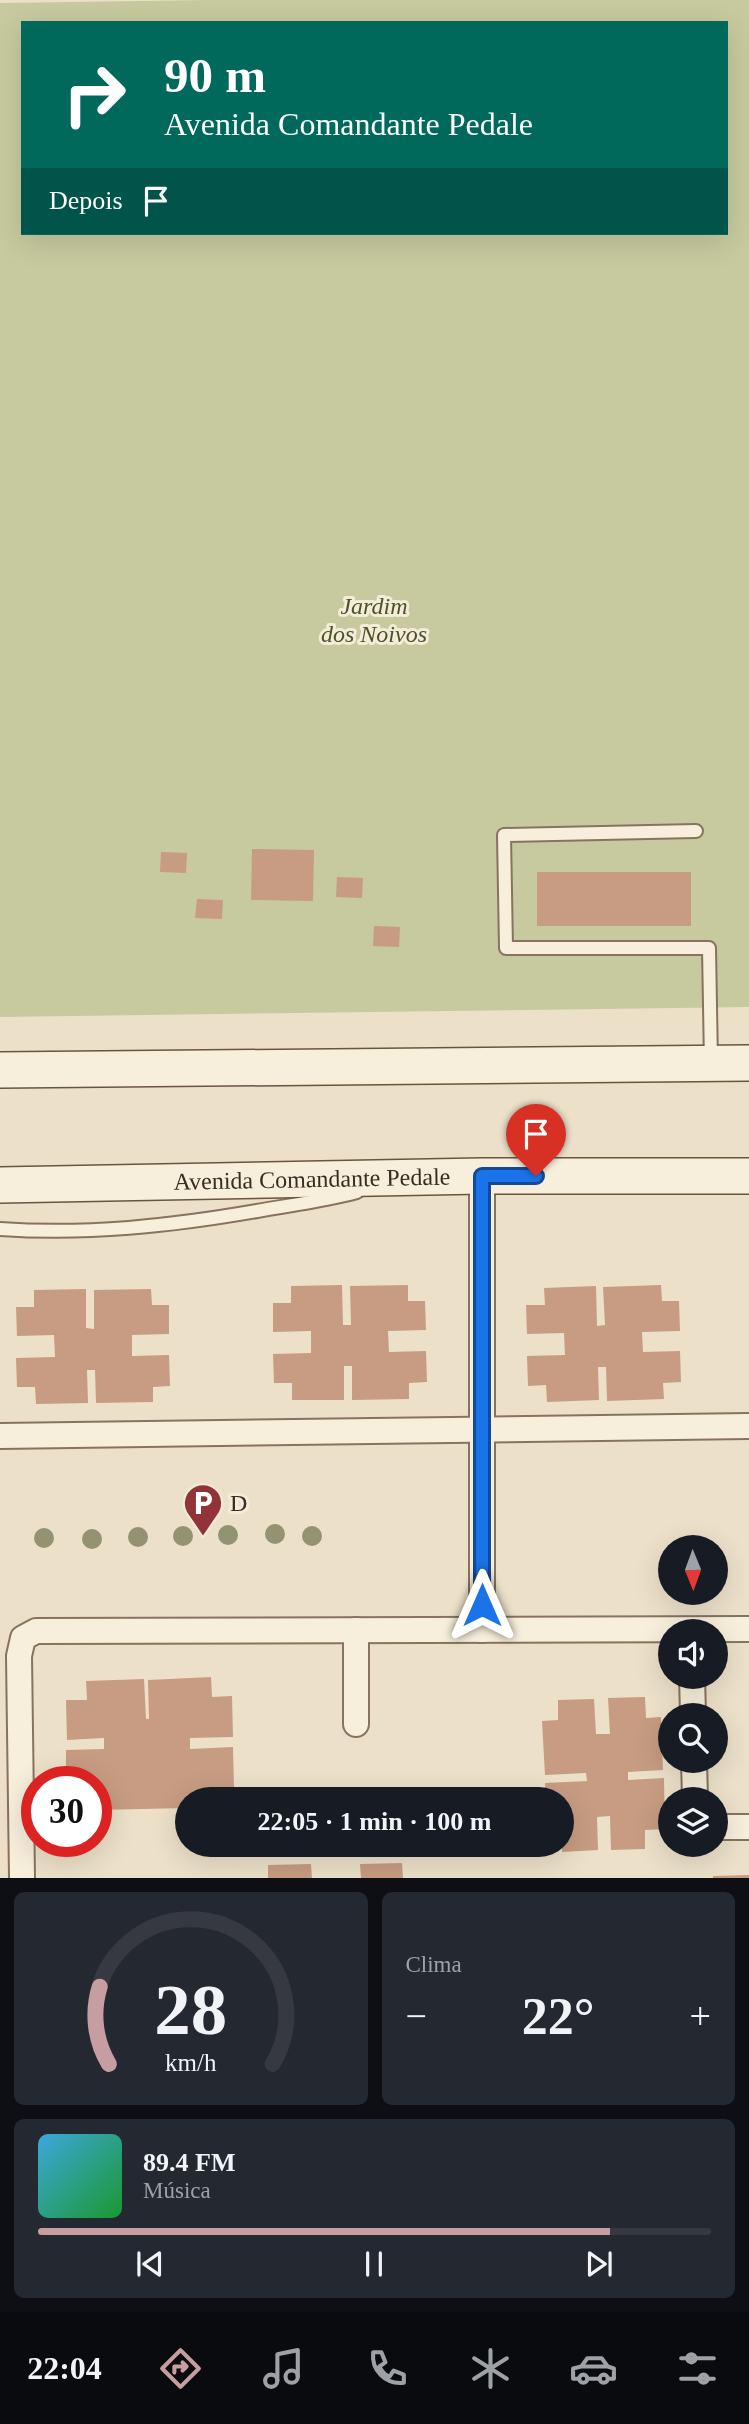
<!DOCTYPE html>
<html lang="pt">
<meta charset="utf-8">
<style>
:root{--surface:#171b24;--page:#242831;--text:#f1f3f6;--muted:#9ea1a6;--line:#363941;--accent:#c69da0}
body{margin:0;font-family:Georgia,serif;background:var(--page);color:var(--text);height:100vh;display:flex;flex-direction:column;font-size:26px;white-space:nowrap}
*{box-sizing:border-box;margin:0}
p{font-size:23px;color:var(--muted)}
.icon{flex:none;width:38px;height:38px;fill:none;stroke:currentColor;stroke-width:2;stroke-linecap:round;stroke-linejoin:round}
.map{position:relative;height:1878px;overflow:hidden}
.sheet{display:flex;flex-direction:column;gap:14px;padding:14px;background:#0d0f14;flex:1}
.sheet>*{flex:none}
.banner{position:absolute;left:21px;top:21px;width:707px;height:214px;border-radius:0px;box-shadow:0 7px 28px #0002;background:#00695c;color:#fff;overflow:hidden}
.needle{width:46px;rotate:179deg}
.buttons{position:absolute;left:658px;top:1535px;display:grid;gap:14px}
.buttons a{display:grid;place-items:center;width:70px;height:70px;border-radius:50%;background:var(--surface);box-shadow:0 7px 28px #0002;font-size:35px}
.speed{position:absolute;left:21px;top:1766px;display:flex;gap:14px;font-size:35px;font-weight:700;text-align:center}
.speed>*{display:grid;place-content:center;width:91px;height:91px;border-radius:50%;background:var(--surface);box-shadow:0 7px 28px #0002;line-height:1}
.speed .limit{border:10px solid #d22;background:#fff;color:#111}
.pin{position:absolute;display:grid;place-items:center;width:60px;height:60px;color:#fff;margin:-72px -30px;border-radius:50% 50% 50% 0;rotate:-45deg;box-shadow:0 0 7px #0007}
.pin .icon{rotate:45deg}
.me{position:absolute;width:77px;margin:-38px;rotate:0deg;stroke-linejoin:round;filter:drop-shadow(0 0 5px #0008)}
.turn{display:flex;align-items:center;gap:24px;height:147px;padding:0 28px;font-size:32px}
.turn .icon{width:91px;height:91px;stroke-width:2.5}
.turn b{display:block;font-size:49px;line-height:60px}
.then{display:flex;align-items:center;height:66px;padding:0 28px;background:#0003;gap:14px;font-size:26px}
.big{font-size:52px;font-weight:700;line-height:1.1}
.sheet .tile{flex:1;display:flex;flex-direction:column;justify-content:center;gap:10px;min-width:0;padding:0 24px;border-radius:10px;background:var(--page)}
.sheet .dial{align-items:center;gap:0}
.dial svg{height:182px;overflow:visible;fill:none;stroke:var(--line);stroke-width:7;stroke-linecap:round;text-anchor:middle}
.dial text{fill:var(--text);stroke:none}
.song{display:flex;align-items:center;gap:21px}
.cover{width:84px;height:84px;border-radius:10px;background:linear-gradient(135deg,hsl(200 70% 55%),hsl(130 70% 35%))}
.played{height:7px;border-radius:4px;background:linear-gradient(90deg,var(--accent) 85%,var(--line) 85%)}
.keys{display:flex;justify-content:space-around;direction:ltr}
.heat{display:flex;justify-content:space-between;align-items:center;font-size:38px;direction:ltr}
.sheet .tiles{flex:1;display:grid;gap:14px;grid-template-columns:1fr 1fr}
.tile:last-child{grid-column:span 2}
.trip{position:absolute;left:175px;top:1787px;width:399px;height:70px;border-radius:35px;background:var(--surface);box-shadow:0 7px 28px #0002;font-weight:700;line-height:70px;text-align:center}
.menu{display:flex;height:112px;justify-content:space-around;align-items:center;background:#090b0e;color:var(--muted)}
.menu .icon{width:49px;height:49px}
.menu .current{color:var(--accent)}
.menu b{font-size:32px;color:var(--text)}
.map>svg:first-child{display:block}
.green{fill:#c7ca9e;fill-rule:evenodd}
.building{fill:#c79c82}
.lines{fill:none;stroke-linecap:round;stroke-linejoin:round}
.lane-casing{stroke:#87735f;stroke-width:16}
.street-casing{stroke:#87735f;stroke-width:28}
.secondary-casing{stroke:#695442;stroke-width:38}
.lane{stroke:#f7eedc;stroke-width:12}
.street{stroke:#f7eedc;stroke-width:24}
.secondary{stroke:#f7eedc;stroke-width:35}
.tree{fill:#939371}
.route-casing{stroke:#114b97;stroke-width:18}
.route{stroke:#1a73e8;stroke-width:12}
.labels{text-anchor:middle;dominant-baseline:central;stroke-width:6;stroke-linejoin:round;paint-order:stroke}
.park-label{font-size:24px;font-style:italic;fill:#4b5429;stroke:#f4ebd9}
.street-label{font-size:24px;fill:#392c21;stroke:#f4ebd9}
.poi-label{font-size:24px;fill:#392c21;stroke:#f4ebd9;text-anchor:start}
</style>
<div class="map">
<svg width="749" height="1878" viewBox="0 0 749 1878">
<rect width="100%" height="100%" fill="#ece0c9"/>
<path class="green" d="M208,0H749V1007L0,1017V3ZM23,23H726V233H23Z"/>
<g class="building">
<polygon points="252,849 314,850 313,901 251,900"/>
<polygon points="161,852 187,853 186,873 160,872"/>
<rect x="537" y="872" width="154" height="54"/>
<polygon points="337,877 363,878 362,898 336,897"/>
<polygon points="197,899 223,900 222,919 195,918"/>
<polygon points="374,926 400,927 399,947 373,946"/>
<polygon points="342,1285 343,1325 351,1325 350,1286 408,1285 408,1301 425,1301 426,1330 388,1331 389,1352 426,1351 427,1382 409,1383 409,1399 352,1400 352,1366 344,1366 344,1400 292,1400 292,1383 274,1383 273,1354 311,1353 311,1331 273,1332 273,1303 291,1303 291,1286"/>
<polygon points="661,1285 662,1301 679,1301 680,1331 642,1332 643,1352 680,1351 681,1382 663,1383 664,1399 607,1401 606,1367 598,1367 599,1400 547,1402 546,1385 528,1386 527,1356 565,1355 564,1333 527,1334 526,1305 545,1305 544,1288 596,1286 597,1326 605,1325 603,1287"/>
<polygon points="86,1289 86,1328 94,1329 94,1290 151,1289 152,1305 169,1305 169,1334 132,1335 132,1356 169,1355 170,1386 153,1387 153,1402 96,1403 95,1370 87,1370 88,1403 36,1404 35,1387 17,1387 16,1358 55,1357 54,1335 17,1336 16,1307 34,1307 34,1290"/>
<polygon points="211,1677 212,1697 232,1696 233,1737 190,1738 190,1749 233,1747 234,1789 210,1789 210,1799 187,1799 187,1808 96,1810 96,1782 66,1782 66,1750 104,1749 104,1738 67,1740 66,1700 87,1700 86,1681 144,1679 146,1719 149,1719 148,1680"/>
<polygon points="645,1697 646,1718 661,1717 663,1770 628,1772 628,1780 664,1778 665,1829 645,1830 645,1849 611,1850 610,1816 597,1817 598,1850 562,1852 562,1799 546,1799 545,1783 587,1781 586,1773 545,1775 542,1721 558,1720 558,1700 594,1699 596,1734 610,1734 608,1698"/>
<polygon points="402,1863 403,1878 361,1878 360,1864"/>
<polygon points="311,1864 312,1878 268,1878 268,1865"/>
<polygon points="749,1875 749,1878 713,1878 713,1876"/>
</g>
<g class="lines">
<g class="lane-casing">
<g id="lane">
<polyline points="696,831 504,835 506,948 709,948 711,1062"/>
<path d="M0,1229C87,1235 171,1226 257,1211C290,1205 324,1201 357,1192"/>
</g>
</g>
<g class="street-casing">
<g id="street">
<polyline points="0,1436 749,1426"/>
<polyline points="356,1630 356,1724"/>
<polyline points="482,1630 482,1176"/>
<polyline points="692,1676 693,1715"/>
<polyline points="694,1760 695,1799"/>
<polyline points="716,1827 749,1827"/>
<polyline points="22,1878 19,1656 23,1638 36,1631 749,1629"/>
</g>
</g>
<g class="secondary-casing">
<g id="secondary">
<polyline points="0,1070 749,1063"/>
<path id="s1" d="M0,1185L482,1176H749"/>
</g>
</g>
<use href="#lane" class="lane"/>
<use href="#street" class="street"/>
<use href="#secondary" class="secondary"/>
</g>
<g class="tree">
<circle cx="275" cy="1534" r="10"/>
<circle cx="228" cy="1535" r="10"/>
<circle cx="183" cy="1536" r="10"/>
<circle cx="312" cy="1536" r="10"/>
<circle cx="138" cy="1537" r="10"/>
<circle cx="44" cy="1538" r="10"/>
<circle cx="92" cy="1539" r="10"/>
</g>
<g class="lines">
<g class="route-casing">
<polyline id="route" points="482,1605 482,1176 536,1176"/>
</g>
<use href="#route" class="route"/>
</g>
<defs>
<g id="parking-pin" transform="scale(2.0125)"><path d="M0 17L-7.5 6A9.5 9.5 0 1 1 7.5 6Z" fill="#923338" stroke="#f4ebd9"/><path d="M-3.5-5.5H1a3.5 3.5 0 0 1 0 7H-1V5.5H-3.5ZM-1-3.4V-.6H.8a1.4 1.4 0 0 0 0-2.8Z" fill="#fff"/></g>
</defs>
<g fill-rule="evenodd">
<use href="#parking-pin" x="203" y="1503"/>
</g>
<g class="labels">
<g class="park-label">
<text x="374" y="606">Jardim<tspan x="374" dy="28">dos Noivos</tspan></text>
</g>
<g class="street-label">
<text stroke="none"><textPath href="#s1" startOffset="312">Avenida Comandante Pedale</textPath></text>
</g>
<g class="poi-label">
<text x="230" y="1503">D</text>
</g>
</g>
</svg>
<div class="buttons">
<a><svg class="needle" viewBox="-14 -14 28 28"><path d="M0-13l5 13h-10z" fill="#e53935"/><path d="M0 13l5-13h-10z" fill="#9ea1a6"/></svg></a>
<a><svg class="icon" aria-label="sound" viewBox="0 0 24 24"><path d="M4 9h4l5-4v14l-5-4H4zM17 9q2 3 0 6"/></svg></a>
<a><svg class="icon" aria-label="search" viewBox="0 0 24 24"><circle cx="10" cy="10" r="6"/><path d="M15 15l6 6"/></svg></a>
<a><svg class="icon" aria-label="layers" viewBox="0 0 24 24"><path d="M12 4l9 5-9 5-9-5zM3 14l9 5 9-5"/></svg></a>
</div>
<div class="speed"><div class="limit">30</div></div>
<div class="pin" style="left:536px;top:1176px;background:#d93025"><svg class="icon" aria-label="arrive" viewBox="0 0 24 24"><path d="M6 21V4h12l-3 4 3 4H6"/></svg></div>
<svg class="me" style="left:482px;top:1605px" viewBox="-20 -20 40 40"><path d="M0-17L14 15 0 8-14 15z" fill="#1a73e8" stroke="#fff" stroke-width="4"/></svg>
<div class="trip">22:05 · 1 min · 100 m</div>
<div class="banner">
<div class="turn"><svg class="icon" aria-label="right" viewBox="0 0 24 24"><path d="M7 20v-9h11M14 6l5 5-5 5"/></svg><div><b>90 m</b>Avenida Comandante Pedale</div></div>
<div class="then">Depois<svg class="icon" aria-label="arrive" viewBox="0 0 24 24"><path d="M6 21V4h12l-3 4 3 4H6"/></svg></div>
</div>
</div>
<section class="sheet">
<div class="tiles">
<div class="tile dial"><svg viewBox="0 0 100 80">
<path d="M14 69A42 42 0 1 1 86 69"/>
<path d="M14 69A42 42 0 0 1 10 35" stroke="#c69da0"/>
<text x="50" y="56" font-size="32" font-weight="700">28</text>
<text x="50" y="72" font-size="11">km/h</text>
</svg></div>
<div class="tile"><p>Clima</p>
<div class="heat"><a>−</a><b class="big">22°</b><a>+</a></div>
</div>
<div class="tile">
<div class="song"><i class="cover"></i><div><b>89.4 FM</b><p>Música</p></div></div>
<div class="played"></div>
<div class="keys"><svg class="icon" aria-label="previous" viewBox="0 0 24 24"><path d="M18 5L8 12l10 7zM5 5v14"/></svg><svg class="icon" aria-label="pause" viewBox="0 0 24 24"><path d="M8 5v14M16 5v14"/></svg><svg class="icon" aria-label="next" viewBox="0 0 24 24"><path d="M6 5l10 7-10 7zM19 5v14"/></svg></div>
</div>
</div>
</section>
<nav class="menu">
<b>22:04</b>
<svg class="icon current" aria-label="directions" viewBox="0 0 24 24"><path d="M12 3l9 9-9 9-9-9zM9 14v-3h6M13 9l2 2-2 2"/></svg>
<svg class="icon" aria-label="music" viewBox="0 0 24 24"><path d="M9 18V5l10-2v13"/><circle cx="6" cy="18" r="3"/><circle cx="16" cy="16" r="3"/></svg>
<svg class="icon" aria-label="phone" viewBox="0 0 24 24"><path d="M5 4h4l2 5-3 2q2 4 5 5l2-3 5 2v4C11 20 4 13 5 4z"/></svg>
<svg class="icon" aria-label="climate" viewBox="0 0 24 24"><path d="M12 3v18M4 7l16 10M4 17L20 7"/></svg>
<svg class="icon" aria-label="car" viewBox="0 0 24 24"><path d="M5 17H2v-5l4-1 3-4h7l3 4 3 1v5h-3M9 17h6M6 11h13"/><circle cx="7" cy="17" r="2"/><circle cx="17" cy="17" r="2"/></svg>
<svg class="icon" aria-label="filters" viewBox="0 0 24 24"><path d="M4 7h16M4 17h16"/><circle cx="9" cy="7" r="2"/><circle cx="15" cy="17" r="2"/></svg>
</nav>
